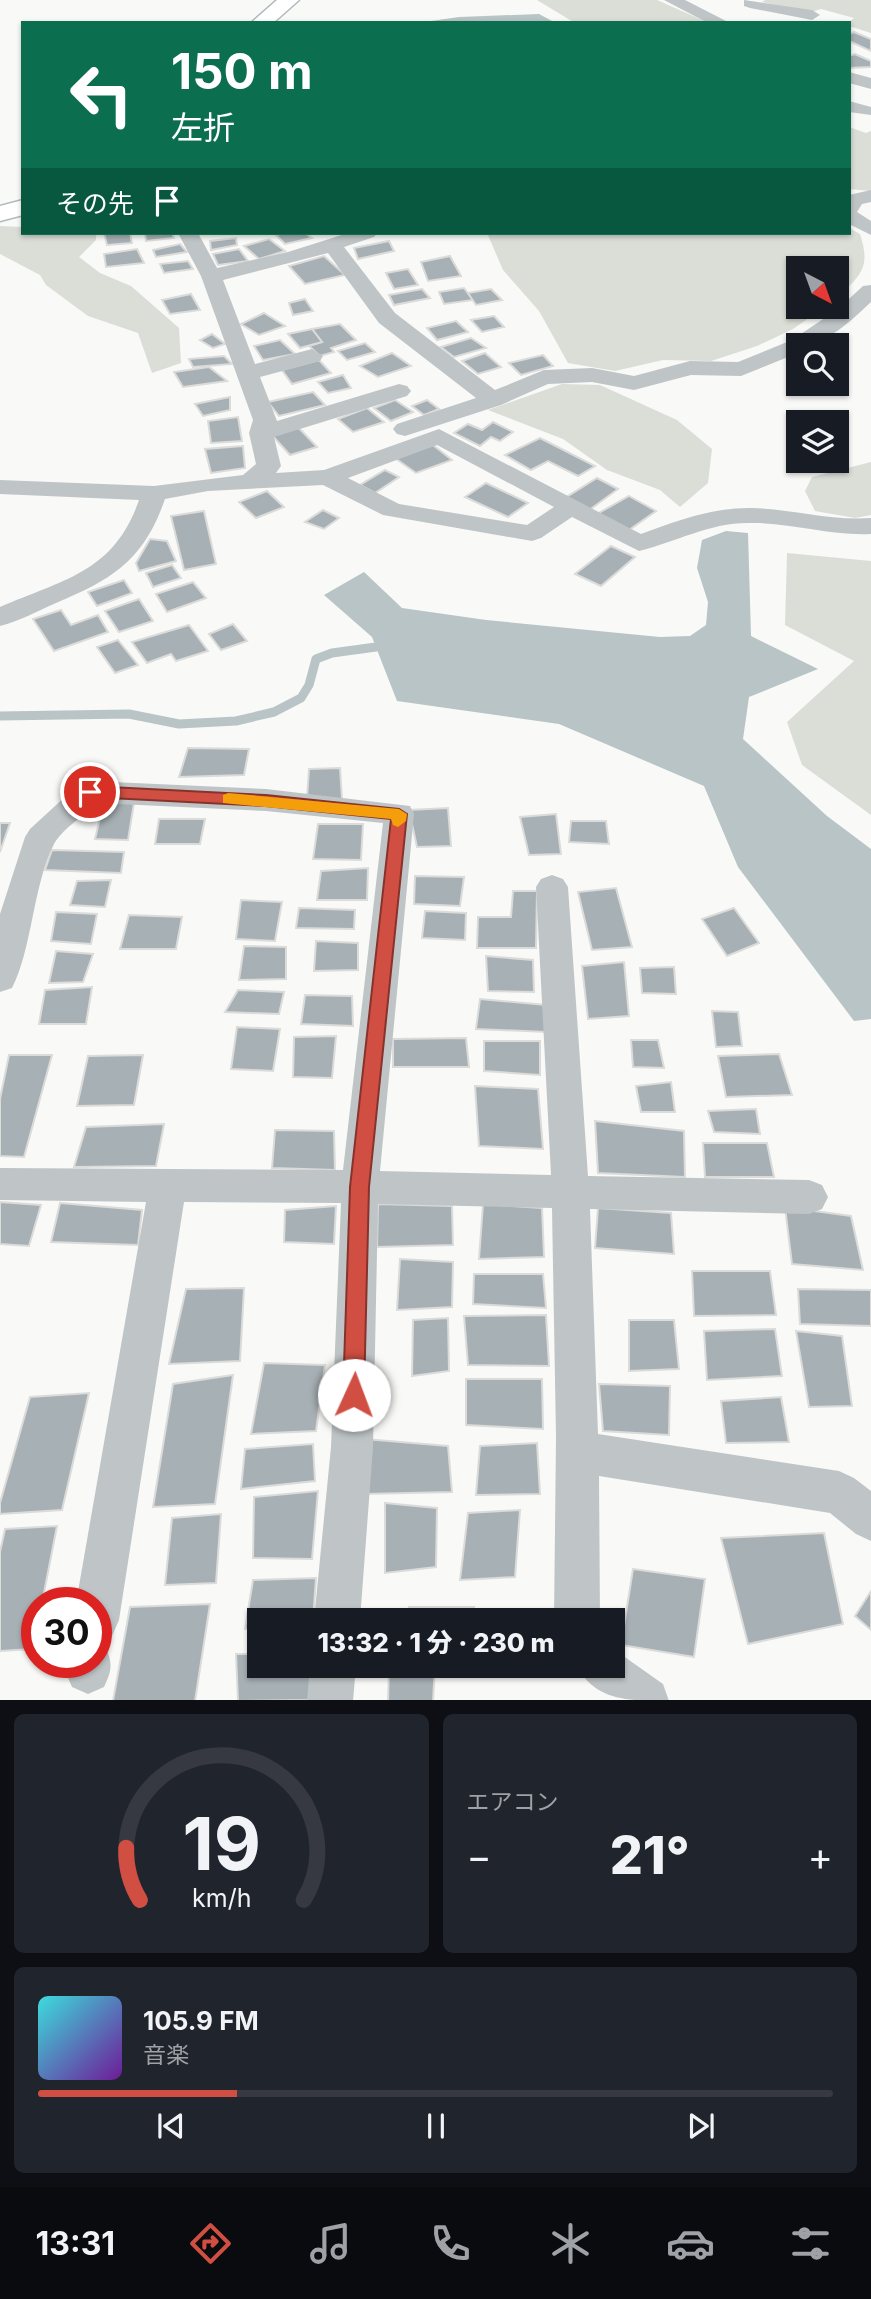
<!DOCTYPE html>
<html lang="ja">
<meta charset="utf-8">
<style>
:root{--surface:#171b24;--page:#20242c;--text:#f1f3f6;--muted:#9ea1a6;--line:#363941;--accent:#d04e42}
body{margin:0;font-family:Inter,"Noto Sans JP",sans-serif;background:var(--page);color:var(--text);height:100vh;display:flex;flex-direction:column;font-size:26px;white-space:nowrap}
*{box-sizing:border-box;margin:0}
p{font-size:23px;color:var(--muted)}
.icon{flex:none;width:38px;height:38px;fill:none;stroke:currentColor;stroke-width:2;stroke-linecap:round;stroke-linejoin:round}
.map{position:relative;height:1700px;overflow:hidden}
.sheet{display:flex;flex-direction:column;gap:14px;padding:14px;background:#0d0f14;flex:1}
.sheet>*{flex:none}
.guide{position:absolute;left:21px;top:21px;width:830px;height:214px;border-radius:0px;box-shadow:0 2px 5px #0004;background:#0b6e4f;color:#fff;overflow:hidden}
.needle{width:46px;rotate:139deg}
.fabs{position:absolute;left:786px;top:256px;display:grid;gap:14px}
.fabs a{display:grid;place-items:center;width:63px;height:63px;border-radius:0px;background:var(--surface);box-shadow:0 2px 5px #0004;font-size:35px}
.speed{position:absolute;left:21px;top:1587px;display:flex;gap:14px;font-size:35px;font-weight:700;text-align:center}
.speed>*{display:grid;place-content:center;width:91px;height:91px;border-radius:50%;background:var(--surface);box-shadow:0 2px 5px #0004;line-height:1}
.speed .limit{border:10px solid #d22;background:#fff;color:#111}
.pin{position:absolute;display:grid;place-items:center;width:60px;height:60px;color:#fff;margin:-30px;border:4px solid #fff;border-radius:50%;box-shadow:0 2px 7px #0007}
.me{position:absolute;width:77px;margin:-38px;rotate:2deg;stroke-linejoin:round;filter:drop-shadow(0 0 5px #0008)}
.turn{display:flex;align-items:center;gap:24px;height:147px;padding:0 35px;font-size:32px}
.turn .icon{width:91px;height:91px;stroke-width:2.5}
.turn b{display:block;font-size:49px;line-height:60px}
.then{display:flex;align-items:center;height:66px;padding:0 35px;background:#0003;gap:14px;font-size:26px}
.big{font-size:52px;font-weight:800;line-height:1.1}
.sheet .card{flex:1;display:flex;flex-direction:column;justify-content:center;gap:10px;min-width:0;padding:0 24px;border-radius:10px;background:var(--page)}
.sheet .dial{align-items:center;gap:0}
.dial svg{height:182px;overflow:visible;fill:none;stroke:var(--line);stroke-width:7;stroke-linecap:round;text-anchor:middle}
.dial text{fill:var(--text);stroke:none}
.song{display:flex;align-items:center;gap:21px}
.cover{width:84px;height:84px;border-radius:10px;background:linear-gradient(135deg,hsl(180 70% 55%),hsl(280 70% 35%))}
.played{height:7px;border-radius:4px;background:linear-gradient(90deg,var(--accent) 25%,var(--line) 25%)}
.keys{display:flex;justify-content:space-around;direction:ltr}
.heat{display:flex;justify-content:space-between;align-items:center;font-size:38px;direction:ltr}
.sheet .tiles{flex:1;display:grid;gap:14px;grid-template-columns:1fr 1fr}
.card:last-child{grid-column:span 2}
.trip{position:absolute;left:247px;top:1608px;width:378px;height:70px;border-radius:0px;background:var(--surface);box-shadow:0 2px 5px #0004;font-weight:800;line-height:70px;text-align:center}
.dock{display:flex;height:112px;justify-content:space-around;align-items:center;background:#090b0e;color:var(--muted)}
.dock .icon{width:49px;height:49px}
.dock .selected{color:var(--accent)}
.dock b{font-size:32px;color:var(--text)}
.map>svg:first-child{display:block}
.green{fill:#dbded7}
.water{fill:#b8c4c6}
.lines{fill:none;stroke-linecap:round;stroke-linejoin:round}
.stream{stroke:#b8c4c6;stroke-width:9}
.building{fill:#a7b0b4;stroke:#dbdbda;stroke-width:2}
.secondary-casing{stroke:#b2b9bc;stroke-width:3}
.street{fill:#bfc5c7;fill-rule:evenodd}
.secondary{fill:#fff;fill-rule:evenodd}
.route{fill:#d04e42;stroke:#87332b;stroke-width:2}
.slow{fill:#f59e0b}
</style>
<div class="map">
<svg width="871" height="1701" viewBox="0 0 871 1701">
<rect width="100%" height="100%" fill="#f9f9f8"/>
<g class="green">
<polygon points="537,0 657,0 709,23 575,23"/>
<polygon points="765,0 871,0 871,33 849,26 848,23 854,18 821,9 808,13 762,2"/>
<polygon points="849,127 866,133 871,131 871,191 849,189"/>
<polygon points="0,226 23,227 23,233 96,233 96,240 79,257 100,273 131,286 179,328 181,363 152,373 138,333 88,316 46,285 40,275 0,254"/>
<path d="M849,228L860,234C871,268 861,275 837,298L836,268H798V306H826L793,329L757,346L711,361L663,360L615,371L568,363L539,311L503,270L487,233H849Z"/>
<polygon points="562,384 600,385 677,420 712,449 708,483 680,507 660,490 607,470 563,439 488,410"/>
<polygon points="871,462 871,515 855,518 815,511 805,491 812,477"/>
<polygon points="787,553 871,561 871,815 802,765 787,722 854,661 785,625"/>
</g>
<g class="water">
<polygon points="539,14 556,23 417,23 459,17"/>
<polygon points="726,531 748,533 751,636 818,669 749,697 743,739 827,816 871,849 871,1019 854,1021 738,867 704,786 559,724 397,701 372,637 324,595 364,572 402,608 486,620 660,637 690,636 706,625 708,602 697,568 702,540"/>
</g>
<g class="lines">
<polyline class="stream" points="0,716 129,714 179,724 236,721 274,712 301,698 309,685 316,659 332,653 376,647"/>
</g>
<g class="building">
<polygon points="854,32 871,39 871,51 849,41 849,34"/>
<polygon points="855,54 871,61 871,67 849,68 849,56"/>
<polygon points="104,233 130,233 132,243 107,245"/>
<polygon points="145,233 172,233 174,238 146,241"/>
<polygon points="286,233 305,233 312,238 285,244 276,235"/>
<polygon points="236,238 237,245 211,250 210,241"/>
<polygon points="269,239 285,251 259,259 244,246"/>
<polygon points="389,241 394,251 358,259 354,248"/>
<polygon points="180,244 187,252 156,257 153,250"/>
<polygon points="137,249 144,263 106,267 104,254"/>
<polygon points="239,249 248,261 218,265 213,254"/>
<polygon points="324,256 345,275 305,284 289,266"/>
<polygon points="450,256 461,276 428,281 421,262"/>
<polygon points="188,261 193,269 164,273 160,264"/>
<polygon points="408,269 418,285 394,289 386,273"/>
<polygon points="464,288 473,300 444,304 439,292"/>
<polygon points="422,289 430,298 394,305 389,295"/>
<polygon points="491,289 502,300 476,305 468,293"/>
<polygon points="191,294 200,310 170,314 162,300"/>
<polygon points="305,299 313,311 293,315 289,303"/>
<polygon points="264,313 285,326 259,335 241,324"/>
<polygon points="494,316 504,327 482,332 471,320"/>
<polygon points="456,321 468,332 437,340 427,328"/>
<polygon points="340,324 356,340 331,348 334,352 320,356 309,346 322,342 312,329"/>
<polygon points="312,329 322,342 300,348 288,334"/>
<polygon points="212,334 225,344 213,348 200,340"/>
<polygon points="471,338 486,348 454,357 441,347"/>
<polygon points="280,340 295,354 263,360 254,346"/>
<polygon points="365,343 375,352 347,360 338,351"/>
<polygon points="392,353 411,366 378,377 360,366"/>
<polygon points="485,353 501,367 478,374 462,361"/>
<polygon points="543,355 553,366 521,375 509,363"/>
<polygon points="224,356 232,364 193,367 189,359"/>
<polygon points="319,360 331,373 292,384 282,370"/>
<polygon points="209,367 227,381 183,387 174,372"/>
<polygon points="343,375 351,388 328,393 318,382"/>
<polygon points="313,392 325,405 279,416 268,402"/>
<polygon points="230,397 230,410 203,416 195,404"/>
<polygon points="395,400 413,412 391,421 374,408"/>
<polygon points="427,400 439,409 424,415 412,406"/>
<polygon points="367,408 384,422 353,432 338,419"/>
<polygon points="238,417 242,441 211,443 208,421"/>
<polygon points="493,422 513,432 500,441 491,437 480,446 454,433 468,424 482,430"/>
<polygon points="296,425 317,447 290,455 270,433"/>
<polygon points="540,438 595,466 578,476 548,461 531,470 505,455"/>
<polygon points="433,445 452,460 416,473 395,458"/>
<polygon points="243,446 245,468 211,473 205,449"/>
<polygon points="385,470 399,477 375,493 360,485"/>
<polygon points="597,478 618,489 588,511 565,498"/>
<polygon points="486,483 528,503 508,517 465,497"/>
<polygon points="267,491 284,507 256,518 239,502"/>
<polygon points="629,496 656,511 629,530 597,514"/>
<polygon points="323,510 339,518 324,529 305,522"/>
<polygon points="204,511 216,564 184,570 171,516"/>
<polygon points="150,539 167,541 176,561 139,571 136,563"/>
<polygon points="611,546 635,557 601,586 575,574"/>
<polygon points="172,565 181,578 153,587 146,573"/>
<polygon points="124,580 132,593 97,606 88,592"/>
<polygon points="193,582 206,598 167,612 156,594"/>
<polygon points="139,599 153,621 119,632 105,611"/>
<polygon points="61,610 71,625 98,615 108,632 54,651 33,619"/>
<polygon points="233,624 247,641 221,650 209,634"/>
<polygon points="189,625 208,651 176,661 171,654 147,663 132,642"/>
<polygon points="118,640 138,665 115,673 97,647"/>
<polygon points="188,748 249,749 244,775 179,777"/>
<polygon points="340,768 342,799 307,798 309,769"/>
<polygon points="104,801 134,803 128,840 95,839"/>
<polygon points="448,808 451,846 417,847 409,810"/>
<polygon points="556,814 561,854 529,855 520,817"/>
<polygon points="159,819 205,819 200,844 155,844"/>
<polygon points="571,821 606,821 609,844 569,842"/>
<polygon points="0,823 10,823 0,852"/>
<polygon points="318,824 363,824 361,860 313,859"/>
<polygon points="52,850 124,852 121,873 45,870"/>
<polygon points="368,868 367,900 317,900 321,871"/>
<polygon points="415,876 464,877 460,906 414,904"/>
<polygon points="111,880 105,907 70,905 77,881"/>
<polygon points="616,888 632,947 592,950 578,892"/>
<polygon points="513,891 537,891 536,948 477,948 478,917 511,917"/>
<polygon points="241,900 282,902 275,941 236,939"/>
<polygon points="299,908 355,910 354,929 296,928"/>
<polygon points="734,908 759,943 727,956 702,919"/>
<polygon points="425,911 466,913 465,940 422,938"/>
<polygon points="56,912 97,914 91,944 51,941"/>
<polygon points="129,915 182,917 176,949 120,949"/>
<polygon points="316,941 358,943 358,970 314,971"/>
<polygon points="244,946 286,947 286,979 239,980"/>
<polygon points="56,951 93,954 83,982 49,983"/>
<polygon points="486,956 533,960 534,992 488,991"/>
<polygon points="624,962 629,1016 588,1019 582,966"/>
<polygon points="674,967 676,994 642,993 640,968"/>
<polygon points="92,987 86,1024 39,1024 45,990"/>
<polygon points="238,990 284,992 279,1014 225,1012"/>
<polygon points="305,995 352,996 353,1026 301,1024"/>
<polygon points="480,999 546,1005 546,1032 476,1029"/>
<polygon points="712,1011 738,1012 742,1046 716,1047"/>
<polygon points="237,1027 280,1029 273,1071 231,1069"/>
<polygon points="336,1036 332,1078 293,1077 294,1037"/>
<polygon points="466,1038 469,1067 393,1067 393,1039"/>
<polygon points="631,1040 658,1040 664,1068 633,1067"/>
<polygon points="484,1041 540,1041 540,1075 484,1071"/>
<polygon points="779,1054 792,1095 726,1097 718,1056"/>
<polygon points="9,1055 52,1055 24,1157 0,1156 0,1099"/>
<polygon points="143,1055 134,1105 77,1106 88,1056"/>
<polygon points="671,1082 675,1112 641,1112 636,1086"/>
<polygon points="475,1086 538,1089 543,1149 479,1146"/>
<polygon points="756,1109 760,1134 714,1132 708,1111"/>
<polygon points="595,1121 684,1131 685,1177 598,1173"/>
<polygon points="164,1124 156,1166 74,1167 86,1127"/>
<polygon points="275,1130 334,1131 335,1170 272,1168"/>
<polygon points="703,1143 767,1143 774,1177 705,1177"/>
<polygon points="0,1202 41,1205 29,1246 0,1244"/>
<polygon points="60,1203 142,1210 138,1245 51,1242"/>
<polygon points="378,1204 452,1206 453,1245 377,1247"/>
<polygon points="483,1204 542,1208 544,1257 479,1259"/>
<polygon points="336,1206 334,1244 284,1242 285,1210"/>
<polygon points="785,1207 851,1216 863,1270 792,1264"/>
<polygon points="598,1208 671,1213 674,1254 595,1248"/>
<polygon points="400,1259 453,1262 452,1307 397,1310"/>
<polygon points="692,1271 770,1271 776,1315 694,1316"/>
<polygon points="474,1274 543,1274 546,1308 473,1304"/>
<polygon points="244,1288 240,1361 169,1364 186,1289"/>
<polygon points="798,1289 871,1290 871,1326 800,1324"/>
<polygon points="546,1315 549,1366 468,1365 464,1316"/>
<polygon points="448,1318 449,1371 412,1376 413,1320"/>
<polygon points="629,1320 674,1320 679,1369 629,1371"/>
<polygon points="775,1329 782,1376 707,1380 704,1331"/>
<polygon points="796,1331 842,1336 852,1406 809,1407"/>
<polygon points="264,1363 325,1365 316,1431 251,1434"/>
<polygon points="233,1375 215,1504 153,1507 173,1384"/>
<polygon points="466,1379 542,1379 543,1429 466,1425"/>
<polygon points="599,1384 670,1386 669,1435 603,1431"/>
<polygon points="89,1393 62,1510 0,1514 0,1503 30,1397"/>
<polygon points="781,1397 789,1442 726,1443 721,1401"/>
<polygon points="365,1439 448,1446 452,1492 364,1494"/>
<polygon points="537,1443 540,1494 476,1495 480,1446"/>
<polygon points="313,1444 315,1481 241,1489 245,1449"/>
<polygon points="318,1491 312,1559 253,1558 254,1497"/>
<polygon points="385,1503 437,1508 436,1567 385,1573"/>
<polygon points="520,1510 515,1577 460,1580 468,1513"/>
<polygon points="221,1514 216,1583 165,1585 172,1518"/>
<polygon points="57,1526 42,1603 37,1603 32,1649 0,1651 0,1552 5,1529"/>
<polygon points="824,1533 843,1624 748,1644 721,1538"/>
<polygon points="633,1569 705,1579 694,1657 621,1645"/>
<polygon points="316,1578 313,1620 259,1620 259,1628 245,1629 253,1580"/>
<polygon points="871,1591 871,1630 855,1616"/>
<polygon points="210,1604 195,1701 113,1701 130,1607"/>
<polygon points="409,1607 474,1607 473,1620 408,1620"/>
<polygon points="236,1654 259,1654 259,1666 316,1666 312,1700 238,1701"/>
<polygon points="389,1666 435,1666 433,1701 388,1701"/>
</g>
<g class="lines">
<g class="secondary-casing">
<g id="secondary">
<polygon points="277,0 299,0 273,23 251,23"/>
<polygon points="23,200 23,215 0,221 0,206"/>
</g>
</g>
<g class="street">
<polygon points="664,0 685,0 730,23 708,23"/>
<polygon points="744,0 812,10 820,15 812,20 750,8 744,6"/>
<polygon points="849,72 871,78 871,89 849,83"/>
<polygon points="849,101 871,107 871,115 849,112"/>
<polygon points="871,190 871,202 862,204 857,212 871,221 871,235 849,224 849,195"/>
<path d="M178,233H198L217,268L288,252L348,233H377L374,237L344,247L395,313L495,390L544,370L592,368L634,376L690,361L738,362L792,340L838,309L863,286L871,285V302C851,321 826,345 798,345V353L741,376L691,375L634,390L592,382L548,384L501,405L405,436L397,434L393,429L397,424L476,398L379,323L328,253L223,280L255,364L312,349L323,356L320,361L260,377L277,421L399,384L407,386L411,391L407,396L274,437L281,466L276,473L324,470L439,429L641,534C676,521 714,507 752,508C792,509 830,521 871,518V534C829,536 790,522 748,523C709,523 676,542 639,551L572,517L541,538L532,541L383,515L323,485L208,491L165,499C144,560 113,579 56,603C38,611 19,621 0,626V607C65,579 114,572 139,500L0,494V480L154,486L243,475L256,464L249,433L253,420L201,276ZM437,445L554,507L527,525L399,504L348,478Z"/>
<path d="M90,781L266,789L410,806L414,814L380,1171L551,1175L536,887L541,879L552,875L563,879L568,887L588,1176L809,1180L822,1185L828,1197L822,1209L809,1214L590,1209L598,1434L839,1471L854,1478L871,1491V1541L856,1534L830,1513L599,1476L600,1620H554L556,1437L552,1208L378,1204L373,1447L360,1620H314L331,1447L341,1203L184,1202L119,1620L112,1636L97,1642L105,1646C113,1663 112,1670 104,1687L88,1694L72,1687L65,1671L66,1662H96V1603H76L146,1202L0,1200V1168L343,1170L383,823L266,811L97,803C85,815 62,829 54,844C33,885 32,950 12,988L0,992V914L25,837L30,829L79,784Z"/>
<path d="M612,1648L663,1684L669,1701C629,1701 595,1701 577,1666H612Z"/>
<polygon points="310,1666 356,1666 353,1701 307,1701"/>
</g>
<use href="#secondary" class="secondary"/>
</g>
<polygon class="route" points="90,786 266,795 399,809 407,814 369,1187 364,1395 361,1402 354,1405 346,1402 343,1395 350,1187 391,819 266,806 90,797 82,792"/>
<polygon class="slow" points="228,793 399,809 407,814 406,821 398,827 393,825 391,819 223,803 223,795"/>
</svg>
<div class="fabs">
<a><svg class="needle" viewBox="-14 -14 28 28"><path d="M0-13l5 13h-10z" fill="#e53935"/><path d="M0 13l5-13h-10z" fill="#9ea1a6"/></svg></a>
<a><svg class="icon" aria-label="search" viewBox="0 0 24 24"><circle cx="10" cy="10" r="6"/><path d="M15 15l6 6"/></svg></a>
<a><svg class="icon" aria-label="layers" viewBox="0 0 24 24"><path d="M12 4l9 5-9 5-9-5zM3 14l9 5 9-5"/></svg></a>
</div>
<div class="speed"><div class="limit">30</div></div>
<div class="pin" style="left:90px;top:792px;background:#d93025"><svg class="icon" aria-label="arrive" viewBox="0 0 24 24"><path d="M6 21V4h12l-3 4 3 4H6"/></svg></div>
<svg class="me" style="left:354px;top:1395px" viewBox="-20 -20 40 40"><circle r="19" fill="#fff"/><path d="M0-13L10 11 0 6-10 11z" fill="#d04e42"/></svg>
<div class="trip">13:32 · 1 分 · 230 m</div>
<div class="guide">
<div class="turn"><svg class="icon" aria-label="left" viewBox="0 0 24 24"><path d="M17 20v-9H6M10 6l-5 5 5 5"/></svg><div><b>150 m</b>左折</div></div>
<div class="then">その先<svg class="icon" aria-label="arrive" viewBox="0 0 24 24"><path d="M6 21V4h12l-3 4 3 4H6"/></svg></div>
</div>
</div>
<section class="sheet">
<div class="tiles">
<div class="card dial"><svg viewBox="0 0 100 80">
<path d="M14 69A42 42 0 1 1 86 69"/>
<path d="M14 69A42 42 0 0 1 8 46" stroke="#d04e42"/>
<text x="50" y="56" font-size="32" font-weight="700">19</text>
<text x="50" y="72" font-size="11">km/h</text>
</svg></div>
<div class="card"><p>エアコン</p>
<div class="heat"><a>−</a><b class="big">21°</b><a>+</a></div>
</div>
<div class="card">
<div class="song"><i class="cover"></i><div><b>105.9 FM</b><p>音楽</p></div></div>
<div class="played"></div>
<div class="keys"><svg class="icon" aria-label="previous" viewBox="0 0 24 24"><path d="M18 5L8 12l10 7zM5 5v14"/></svg><svg class="icon" aria-label="pause" viewBox="0 0 24 24"><path d="M8 5v14M16 5v14"/></svg><svg class="icon" aria-label="next" viewBox="0 0 24 24"><path d="M6 5l10 7-10 7zM19 5v14"/></svg></div>
</div>
</div>
</section>
<nav class="dock">
<b>13:31</b>
<svg class="icon selected" aria-label="directions" viewBox="0 0 24 24"><path d="M12 3l9 9-9 9-9-9zM9 14v-3h6M13 9l2 2-2 2"/></svg>
<svg class="icon" aria-label="music" viewBox="0 0 24 24"><path d="M9 18V5l10-2v13"/><circle cx="6" cy="18" r="3"/><circle cx="16" cy="16" r="3"/></svg>
<svg class="icon" aria-label="phone" viewBox="0 0 24 24"><path d="M5 4h4l2 5-3 2q2 4 5 5l2-3 5 2v4C11 20 4 13 5 4z"/></svg>
<svg class="icon" aria-label="climate" viewBox="0 0 24 24"><path d="M12 3v18M4 7l16 10M4 17L20 7"/></svg>
<svg class="icon" aria-label="car" viewBox="0 0 24 24"><path d="M5 17H2v-5l4-1 3-4h7l3 4 3 1v5h-3M9 17h6M6 11h13"/><circle cx="7" cy="17" r="2"/><circle cx="17" cy="17" r="2"/></svg>
<svg class="icon" aria-label="filters" viewBox="0 0 24 24"><path d="M4 7h16M4 17h16"/><circle cx="9" cy="7" r="2"/><circle cx="15" cy="17" r="2"/></svg>
</nav>
